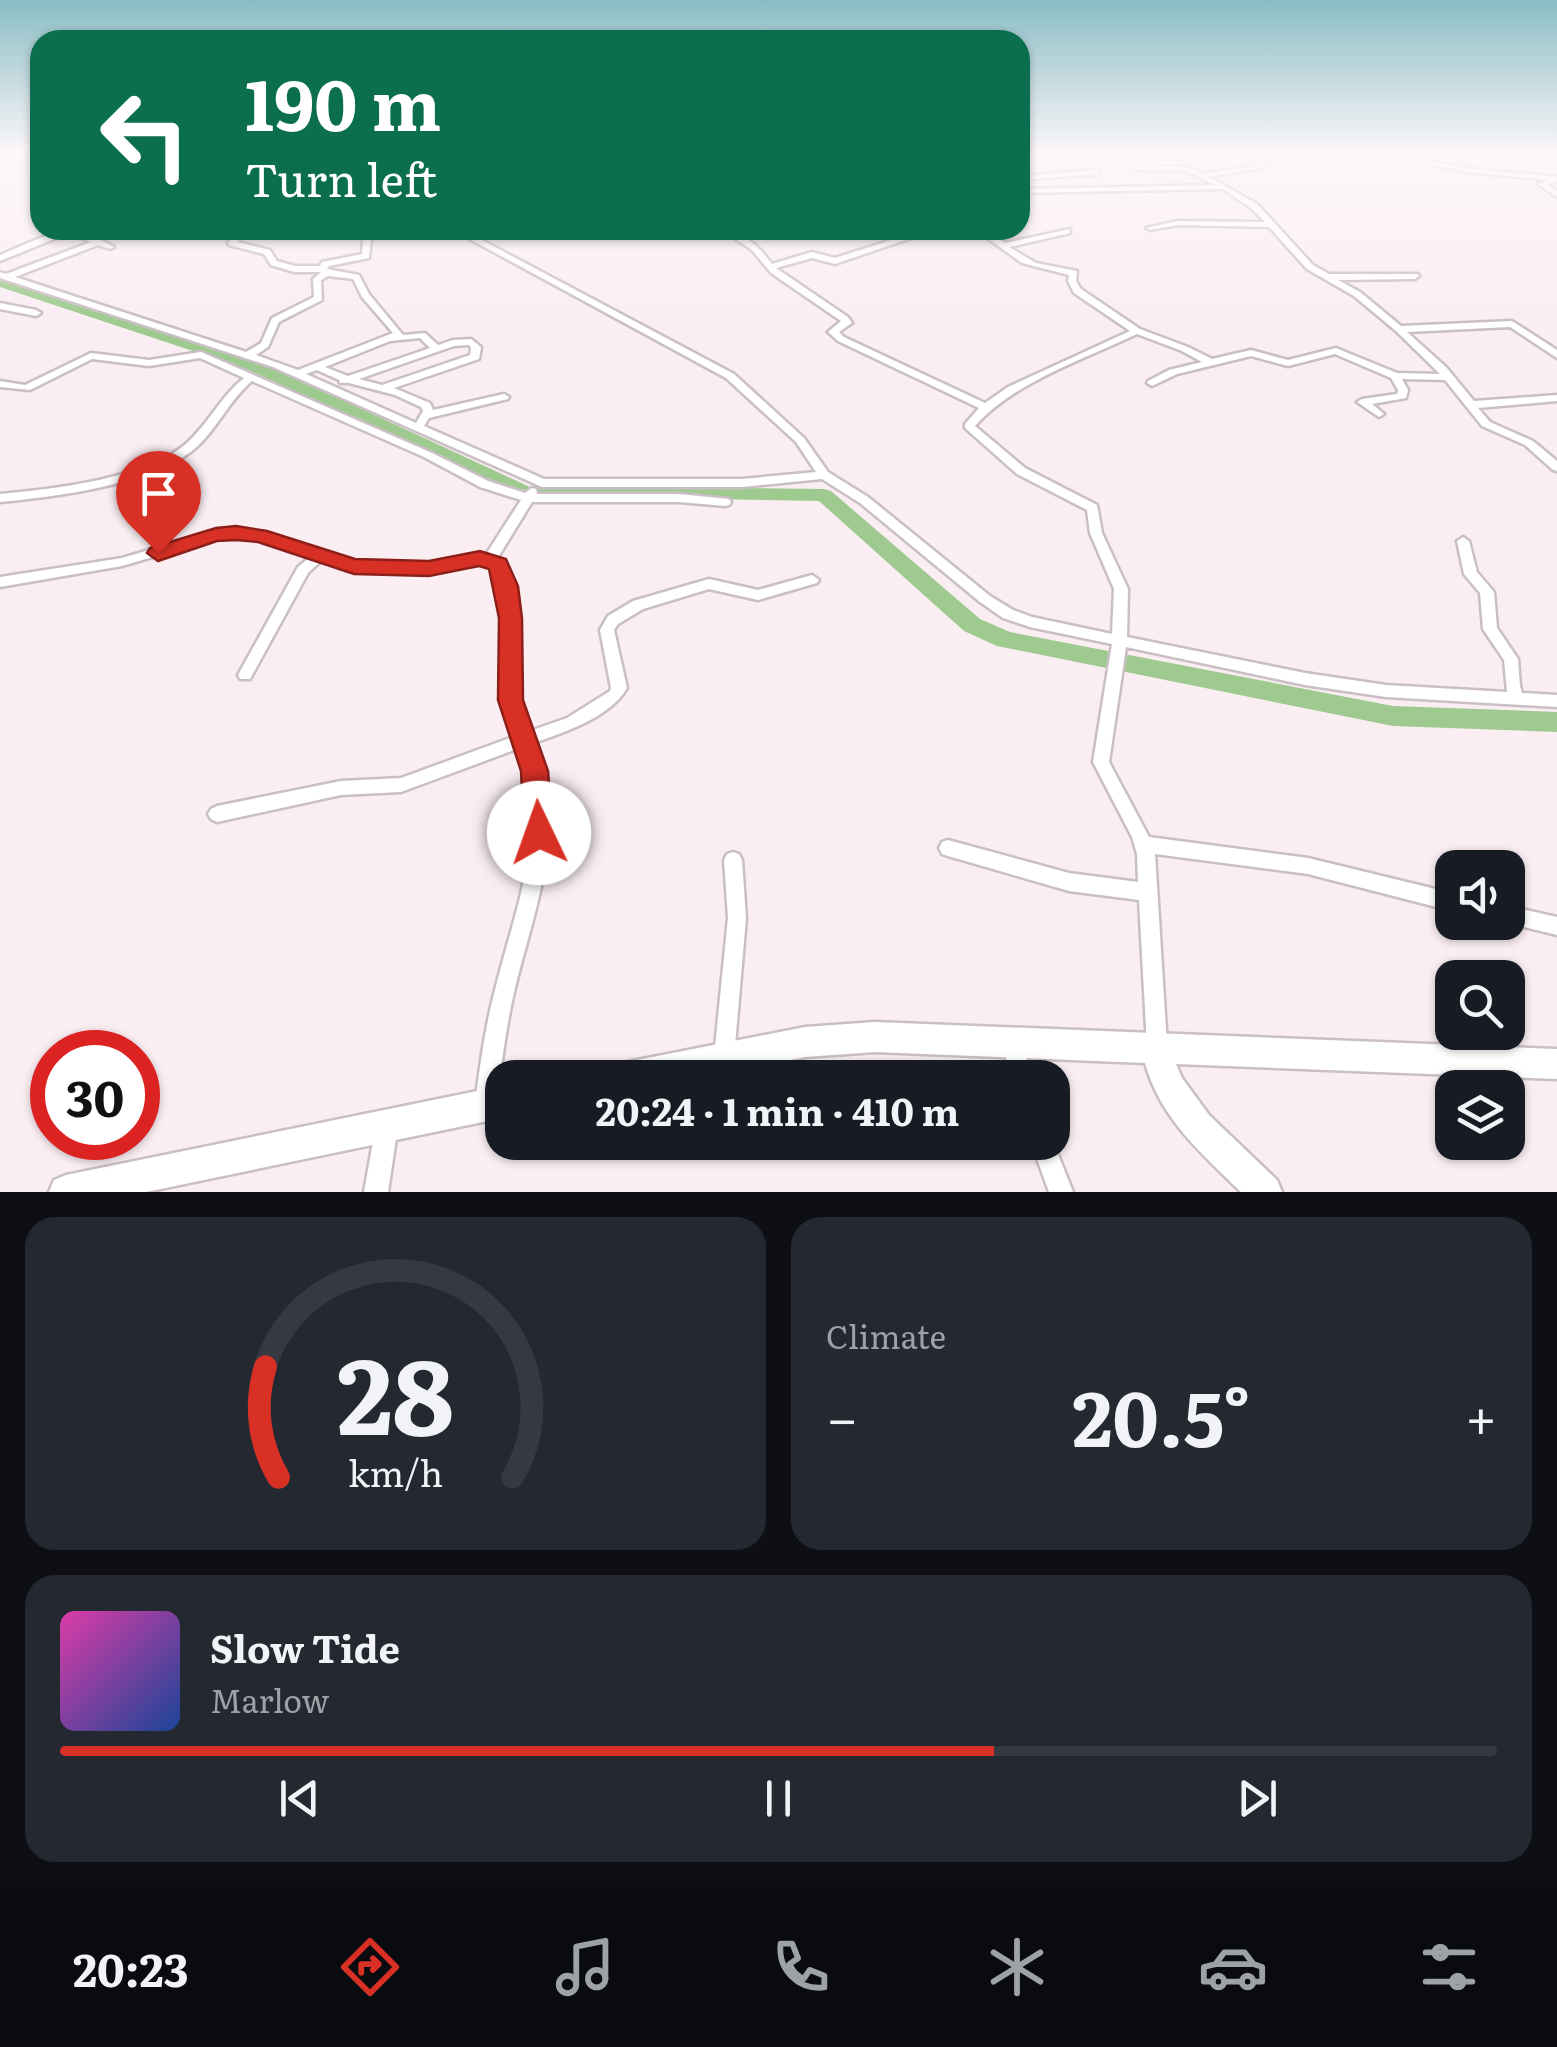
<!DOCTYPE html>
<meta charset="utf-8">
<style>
:root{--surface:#171b24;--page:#242831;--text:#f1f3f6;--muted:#9ea1a6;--line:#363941;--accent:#d93025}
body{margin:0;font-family:Literata,serif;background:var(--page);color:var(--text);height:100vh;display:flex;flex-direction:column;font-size:38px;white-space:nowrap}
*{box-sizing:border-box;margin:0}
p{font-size:32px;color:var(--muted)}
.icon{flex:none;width:55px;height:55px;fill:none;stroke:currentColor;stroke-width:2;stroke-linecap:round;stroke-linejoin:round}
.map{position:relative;height:1192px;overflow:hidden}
.panel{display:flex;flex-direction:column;gap:25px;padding:25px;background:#0d0f14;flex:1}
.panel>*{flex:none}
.hud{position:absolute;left:30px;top:30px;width:1000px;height:210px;border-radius:30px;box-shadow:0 2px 8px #0004;background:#0b6e4f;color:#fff;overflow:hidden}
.fabs{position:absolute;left:1435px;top:850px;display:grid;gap:20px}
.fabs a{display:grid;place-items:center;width:90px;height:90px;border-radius:20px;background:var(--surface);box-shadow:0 2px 8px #0004;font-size:50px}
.speed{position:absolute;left:30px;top:1030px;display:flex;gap:20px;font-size:50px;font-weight:700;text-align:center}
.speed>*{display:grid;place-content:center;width:130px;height:130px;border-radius:50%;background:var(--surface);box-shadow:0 2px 8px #0004;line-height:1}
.speed .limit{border:15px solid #d22;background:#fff;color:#111}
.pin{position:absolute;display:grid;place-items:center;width:85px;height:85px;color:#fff;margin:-102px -42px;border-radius:50% 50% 50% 0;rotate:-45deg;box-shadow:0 0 10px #0007}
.pin .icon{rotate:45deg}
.me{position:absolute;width:110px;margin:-55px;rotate:357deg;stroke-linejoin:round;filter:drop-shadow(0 0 8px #0008)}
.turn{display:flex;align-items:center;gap:35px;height:210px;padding:0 50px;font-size:45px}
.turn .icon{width:130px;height:130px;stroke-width:2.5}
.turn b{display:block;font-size:70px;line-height:85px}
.big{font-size:75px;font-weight:700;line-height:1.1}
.panel .card{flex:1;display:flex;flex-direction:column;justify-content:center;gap:15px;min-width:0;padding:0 35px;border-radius:30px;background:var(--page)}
.panel .dial{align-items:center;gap:0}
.dial svg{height:260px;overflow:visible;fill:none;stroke:var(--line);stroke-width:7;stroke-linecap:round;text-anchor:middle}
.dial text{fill:var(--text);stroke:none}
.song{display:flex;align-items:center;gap:30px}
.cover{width:120px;height:120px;border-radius:15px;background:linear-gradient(135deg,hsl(320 70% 55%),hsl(220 70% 35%))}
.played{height:10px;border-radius:5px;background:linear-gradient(90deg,var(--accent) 65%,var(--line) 65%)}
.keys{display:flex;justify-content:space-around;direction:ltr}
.heat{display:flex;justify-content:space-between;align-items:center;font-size:55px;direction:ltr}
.panel .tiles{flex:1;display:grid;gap:25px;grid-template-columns:1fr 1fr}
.card:last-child{grid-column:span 2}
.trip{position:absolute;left:485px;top:1060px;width:585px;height:100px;border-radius:30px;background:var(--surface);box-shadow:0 2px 8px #0004;font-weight:700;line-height:100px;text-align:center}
.menu{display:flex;height:160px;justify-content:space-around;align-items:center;background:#090b0e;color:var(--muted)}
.menu .icon{width:70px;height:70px}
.menu .on{color:var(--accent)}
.menu b{font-size:45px;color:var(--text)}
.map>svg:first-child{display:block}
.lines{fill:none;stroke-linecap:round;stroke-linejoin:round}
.river{fill:#9eca8f;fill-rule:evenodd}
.street-casing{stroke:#cabfc4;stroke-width:5}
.secondary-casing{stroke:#cabfc4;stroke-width:5}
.street{fill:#fff;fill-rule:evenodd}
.secondary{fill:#fff;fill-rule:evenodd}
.route{fill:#d93025;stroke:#8d1f18;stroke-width:2.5}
</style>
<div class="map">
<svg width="1557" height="1192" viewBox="0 0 1557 1192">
<rect width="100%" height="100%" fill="#faeef3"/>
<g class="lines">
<g class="river">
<polygon points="0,278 256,360 532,488 522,494 515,492 244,368 0,287"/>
<polygon points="545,486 824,489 831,491 980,619 1010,632 1393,706 1557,712 1557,732 1393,726 997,646 964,631 819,501 538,496 535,492 538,488"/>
</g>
<g class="street-casing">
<g id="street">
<polygon points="16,154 24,154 40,160 40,165"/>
<path d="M1098,154H1107L1142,166L1188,167L1203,174L1259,165L1248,154H1255L1267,165V167L1209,177L1257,204L1313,265L1329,274H1418L1419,276L1415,279L1338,280L1360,292L1401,326L1512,321L1557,350V358L1510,327L1407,332L1446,367L1474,401L1557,395V401L1478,408L1490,422L1533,441L1557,461V471L1553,470L1525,445L1482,426L1445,380L1402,379L1408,390L1406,398L1372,404L1384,414L1379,417L1357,402L1362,399L1397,394L1398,390L1391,378L1335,354L1288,366L1251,356L1177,374L1152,386L1147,383L1148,381L1169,370L1202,362L1182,351L1137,334C1085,359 1014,382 975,426L1025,468L1097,505L1102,533L1128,589L1127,637L1305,673L1386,685L1507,692L1504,660L1483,629L1480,593L1464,574L1457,541L1463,537L1469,541L1477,572L1494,592L1497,628L1518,659L1520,686L1522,693L1557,695V707L1386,697L1305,685L1126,647L1109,762L1149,837L1308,858L1452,893V911L1308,874L1155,854L1167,1046L1164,1053L1157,1056L1150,1053L1147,1046L1139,900L1069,891L948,856L942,854L939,848L942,842L948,840L1069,873L1138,882L1137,854L1132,837L1093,762L1112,644L1030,627L1003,618L980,602L860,503L822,479L742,487H542L273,367L0,278V272L6,274L91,242L69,233L0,261V255C48,236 65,218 114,247L110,249L98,245L15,277L246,352L261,343L272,318L314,297L313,279L321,272H294L271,265L264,254L229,245L228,243L235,234L213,230H246V234L237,242L270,250L277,261L295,266H320L322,262L362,254L363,239C378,228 403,230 421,230L373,238L371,240L369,258L329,266L327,269L359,275L369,294L403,335L425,333L438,345L453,340L471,339L481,347L479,359L394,388L430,403L433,410L504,394L509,397L508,399L429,418L424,426L544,479H742L816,472L796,442L726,378L453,230H463L734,374L804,438L828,472L868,497L990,596L1013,610L1032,617L1112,634L1114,589L1090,533L1087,510L1017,474L965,428V424L979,408L838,341L828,332L841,321L771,273L752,250L722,230C743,230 760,248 772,264L812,252L835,258L923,230H935L835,264L812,258L776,268L848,317L852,323L839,332L844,337L985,403L1008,387L1130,331L1074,293L1068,281L1069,275L1022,263L976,230H986L1005,243L1070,229V233L1009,247L1036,263L1077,271L1076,281L1081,289L1140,329L1188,347L1212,359L1251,350L1288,360L1336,348L1397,373L1440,374L1396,331L1354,296L1307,269L1269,227L1178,225L1150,230L1146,228L1178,221L1265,222L1251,208L1223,189L1020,193V189L1215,185L1187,171L1141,170ZM328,276L353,279L362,297L393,333L298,370L256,355L268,347L279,322L322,300L321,280ZM420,338L430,348L348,376L325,367L390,341ZM469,345L471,348L470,355L382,385L359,379L454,346ZM317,370L339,380L340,383H349L395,395L421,407L423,411L416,423L306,374Z"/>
<polygon points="1382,154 1394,154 1467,168 1557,177 1557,181 1548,185 1557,191 1557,197 1538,184 1549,180 1467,172"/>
<polygon points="1097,170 1100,174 1020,180 1020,176"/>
<polygon points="0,303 36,310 41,313 36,316 0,309"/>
<path d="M201,352L432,453L488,481L525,493L532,488L536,489L537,494H679L729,499L731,502L729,505L725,506L679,502H532L497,559L504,561L506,564L515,593L517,685L527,732L567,718L610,691L611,688L600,630L608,616L633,601L709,579L758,590L812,575L819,580L817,583L758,600L709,589L643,609L618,624L614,630L627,688C610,718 562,733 531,744C539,766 546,789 548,812C551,873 529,930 515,988C506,1026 501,1065 497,1104L494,1112L486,1115L478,1112L475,1104C480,1066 485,1027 495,990C517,901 547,843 517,749L401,792L341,795L217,822L211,819L208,814L211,809L217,806L341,781L401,778L513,737C507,720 503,702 501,684C499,644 509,605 494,567L479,563L429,574L354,572L321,561L308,573L250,679H240L238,675L298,567L310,557L259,540L237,537L217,538L122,566L0,587V577L122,558L216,530L237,529L260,532L355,562L429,564L479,555L485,556L521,500L480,487L424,457L252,381C228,401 216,432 192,451C148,485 55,497 0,502V494C53,489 146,479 187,443C209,423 221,396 244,378L200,358L149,366L92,359L30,390L0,387V381L25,385L91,353L149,360Z"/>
<polygon points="733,852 739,854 742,860 746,918 734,1057 731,1064 724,1067 717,1064 714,1057 728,918 724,860 727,854"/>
<polygon points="1508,906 1557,917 1557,935 1504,922 1508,922"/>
<polygon points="1013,1032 1020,1035 1032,1078 1010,1078 1003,1042 1006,1035"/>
<polygon points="387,1114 395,1117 398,1125 388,1192 364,1192 376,1125 379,1117"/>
<polygon points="1052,1140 1053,1142 1073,1192 1049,1192 1031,1142 1052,1142"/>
</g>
</g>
<g class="secondary-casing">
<g id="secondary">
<path d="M875,1022L1557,1049V1079L1176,1064L1182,1078L1209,1115L1277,1180L1282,1192H1241C1202,1154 1160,1118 1145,1063L875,1052L805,1057L702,1078H607L611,1067L622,1063L805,1027Z"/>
<polygon points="502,1086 502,1118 146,1192 49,1192 54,1180 66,1175"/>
</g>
</g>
<use href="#street" class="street"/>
<use href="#secondary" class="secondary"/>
</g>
<linearGradient id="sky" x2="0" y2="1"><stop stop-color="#8abdc4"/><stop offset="0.48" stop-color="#fdf7fa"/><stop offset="1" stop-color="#fdf7fa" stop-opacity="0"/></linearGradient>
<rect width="1557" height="321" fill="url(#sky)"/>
<polygon class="route" points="236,526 267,531 355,559 429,561 480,551 506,559 518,586 522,618 523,700 548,771 553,833 549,842 539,846 529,842 524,833 521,771 498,700 499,618 489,569 479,566 429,576 354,574 258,542 236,540 217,541 158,561 147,553 150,548 216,528"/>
</svg>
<div class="fabs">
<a><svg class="icon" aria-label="sound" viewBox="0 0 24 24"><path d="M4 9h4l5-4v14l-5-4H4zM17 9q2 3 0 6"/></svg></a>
<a><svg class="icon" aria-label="search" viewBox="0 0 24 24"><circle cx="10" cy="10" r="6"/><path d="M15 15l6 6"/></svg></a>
<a><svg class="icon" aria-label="layers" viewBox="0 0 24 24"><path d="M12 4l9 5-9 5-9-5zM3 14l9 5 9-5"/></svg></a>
</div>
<div class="speed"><div class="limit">30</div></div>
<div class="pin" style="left:158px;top:553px;background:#d93025"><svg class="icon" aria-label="arrive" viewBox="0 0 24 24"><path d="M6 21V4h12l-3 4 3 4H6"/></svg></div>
<svg class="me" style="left:539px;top:833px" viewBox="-20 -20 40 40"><circle r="19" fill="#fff"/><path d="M0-13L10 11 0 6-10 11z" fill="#d93025"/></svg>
<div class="trip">20:24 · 1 min · 410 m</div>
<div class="hud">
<div class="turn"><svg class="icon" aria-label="left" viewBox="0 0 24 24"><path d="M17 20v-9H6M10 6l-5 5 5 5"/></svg><div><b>190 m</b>Turn left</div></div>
</div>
</div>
<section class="panel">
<div class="tiles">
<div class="card dial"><svg viewBox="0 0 100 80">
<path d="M14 69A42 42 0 1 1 86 69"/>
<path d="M14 69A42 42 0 0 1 10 35" stroke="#d93025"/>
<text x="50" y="56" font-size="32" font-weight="700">28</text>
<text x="50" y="72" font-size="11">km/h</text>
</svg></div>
<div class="card"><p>Climate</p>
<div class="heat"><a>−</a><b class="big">20.5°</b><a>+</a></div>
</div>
<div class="card">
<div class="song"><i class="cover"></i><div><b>Slow Tide</b><p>Marlow</p></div></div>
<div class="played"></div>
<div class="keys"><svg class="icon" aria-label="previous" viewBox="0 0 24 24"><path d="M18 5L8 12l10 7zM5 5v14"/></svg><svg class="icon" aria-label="pause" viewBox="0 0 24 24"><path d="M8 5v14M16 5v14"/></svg><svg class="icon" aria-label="next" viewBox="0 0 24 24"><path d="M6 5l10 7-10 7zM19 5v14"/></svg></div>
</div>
</div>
</section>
<nav class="menu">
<b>20:23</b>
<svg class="icon on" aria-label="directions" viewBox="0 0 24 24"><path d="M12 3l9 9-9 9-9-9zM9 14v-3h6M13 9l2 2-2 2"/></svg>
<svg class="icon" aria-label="music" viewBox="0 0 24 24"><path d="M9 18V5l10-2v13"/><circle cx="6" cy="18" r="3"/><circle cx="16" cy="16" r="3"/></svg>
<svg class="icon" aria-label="phone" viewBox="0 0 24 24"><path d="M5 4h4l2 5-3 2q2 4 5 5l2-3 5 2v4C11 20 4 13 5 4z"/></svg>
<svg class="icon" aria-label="climate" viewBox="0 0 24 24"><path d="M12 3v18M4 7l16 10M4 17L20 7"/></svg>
<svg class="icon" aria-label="car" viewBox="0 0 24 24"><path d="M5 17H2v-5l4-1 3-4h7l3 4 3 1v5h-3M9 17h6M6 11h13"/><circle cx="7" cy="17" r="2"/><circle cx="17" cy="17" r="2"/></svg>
<svg class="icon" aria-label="filters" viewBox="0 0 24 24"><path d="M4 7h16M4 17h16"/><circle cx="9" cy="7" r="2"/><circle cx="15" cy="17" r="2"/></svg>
</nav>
